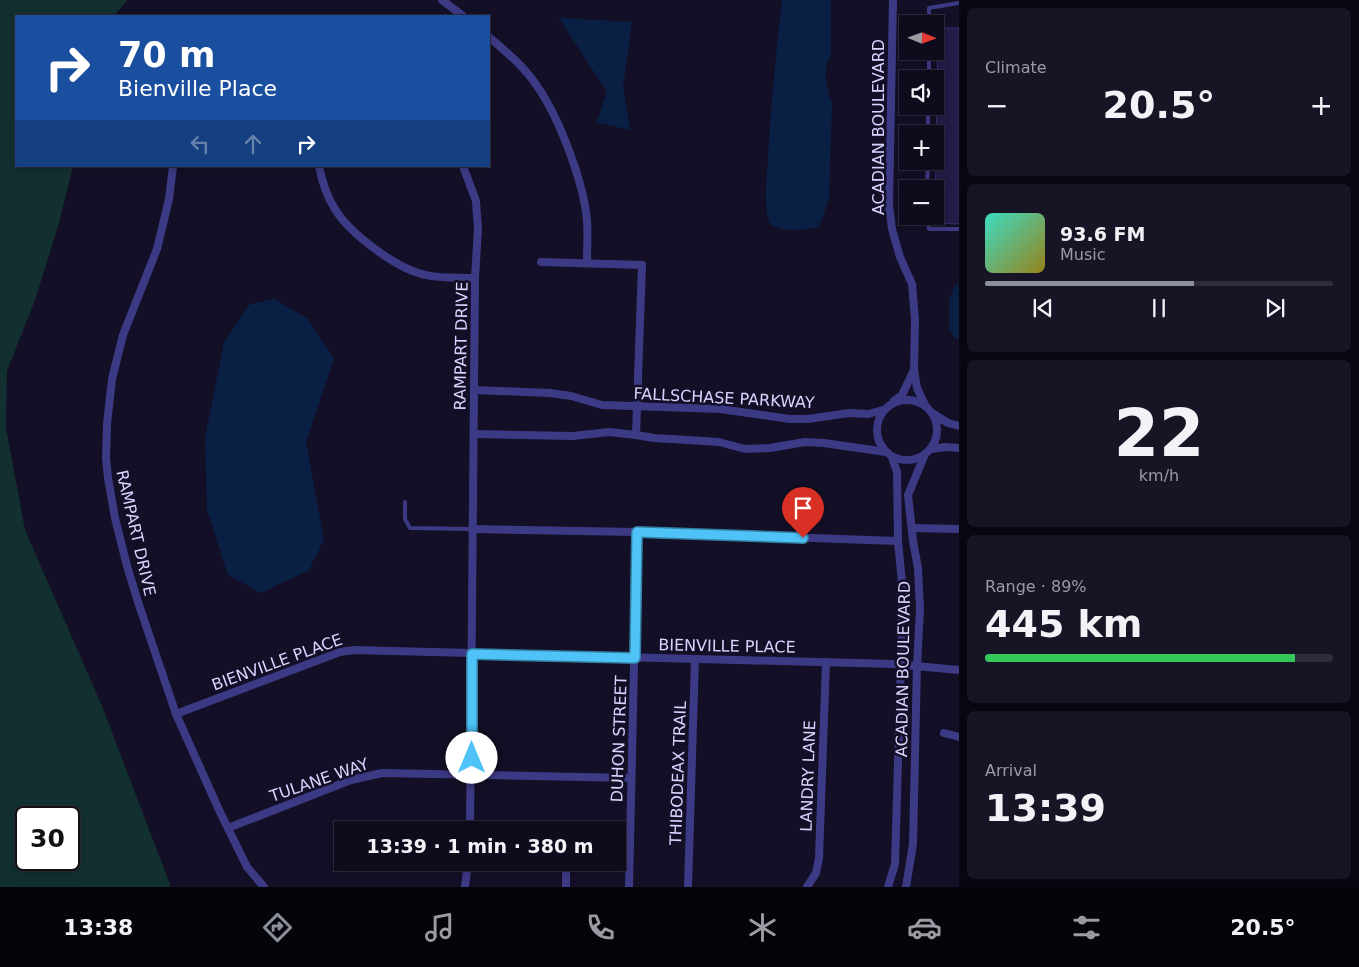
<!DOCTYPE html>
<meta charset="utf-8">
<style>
:root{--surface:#0e0b1c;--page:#171425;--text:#f1f3f6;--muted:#9b9ba3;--line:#2e2b3b;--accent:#8c9099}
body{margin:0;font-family:"DejaVu Sans",sans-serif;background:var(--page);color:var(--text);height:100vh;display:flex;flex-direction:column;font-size:19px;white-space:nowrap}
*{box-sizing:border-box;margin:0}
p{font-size:16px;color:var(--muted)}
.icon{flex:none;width:28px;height:28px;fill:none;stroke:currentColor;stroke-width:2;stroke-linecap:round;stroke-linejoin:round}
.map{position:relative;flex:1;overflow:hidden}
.details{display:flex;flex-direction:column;gap:8px;padding:8px;background:#08060f;width:400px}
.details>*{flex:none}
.top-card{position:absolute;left:15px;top:15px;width:475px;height:152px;border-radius:0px;box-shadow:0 2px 8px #0003,0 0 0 1px var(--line);background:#1a4fa0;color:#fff;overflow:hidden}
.needle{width:32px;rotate:91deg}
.fabs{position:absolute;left:899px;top:15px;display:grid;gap:10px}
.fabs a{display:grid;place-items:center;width:45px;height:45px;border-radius:0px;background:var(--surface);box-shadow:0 2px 8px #0003,0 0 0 1px var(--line);font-size:25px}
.speed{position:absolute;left:15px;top:806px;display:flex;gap:10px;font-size:25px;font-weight:700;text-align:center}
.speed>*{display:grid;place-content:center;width:65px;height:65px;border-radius:50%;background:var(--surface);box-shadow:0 2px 8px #0003,0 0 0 1px var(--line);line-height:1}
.speed .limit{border:2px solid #111;border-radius:8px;background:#fff;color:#111}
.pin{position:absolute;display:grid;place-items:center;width:42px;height:42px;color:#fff;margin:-51px -21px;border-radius:50% 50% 50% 0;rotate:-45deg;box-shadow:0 0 5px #0007}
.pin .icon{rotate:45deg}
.me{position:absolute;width:55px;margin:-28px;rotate:0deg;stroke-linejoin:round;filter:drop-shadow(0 0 4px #0008)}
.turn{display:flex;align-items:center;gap:18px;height:105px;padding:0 20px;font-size:22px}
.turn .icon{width:65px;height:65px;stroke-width:2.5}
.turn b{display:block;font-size:35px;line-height:42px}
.lanes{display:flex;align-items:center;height:48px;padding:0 20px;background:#0003;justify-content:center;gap:25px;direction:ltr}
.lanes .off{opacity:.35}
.big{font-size:38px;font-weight:700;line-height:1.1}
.details .tile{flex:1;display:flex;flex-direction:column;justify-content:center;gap:8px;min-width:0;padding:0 18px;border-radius:8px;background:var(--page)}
.details .dial{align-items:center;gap:0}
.dial b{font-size:65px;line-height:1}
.song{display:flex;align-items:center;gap:15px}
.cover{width:60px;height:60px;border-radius:8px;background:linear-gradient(135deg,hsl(170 70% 55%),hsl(50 70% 35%))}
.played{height:5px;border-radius:2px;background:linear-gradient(90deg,var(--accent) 60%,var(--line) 60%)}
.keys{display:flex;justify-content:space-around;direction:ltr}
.heat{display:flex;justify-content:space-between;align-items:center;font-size:28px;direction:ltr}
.charge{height:8px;border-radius:4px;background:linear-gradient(90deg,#34c759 89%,var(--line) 0)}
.trip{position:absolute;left:334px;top:821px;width:292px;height:50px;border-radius:0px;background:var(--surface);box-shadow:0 2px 8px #0003,0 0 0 1px var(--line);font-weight:700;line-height:50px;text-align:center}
.tabs{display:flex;height:80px;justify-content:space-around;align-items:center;background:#06040b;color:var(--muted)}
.tabs .icon{width:35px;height:35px}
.tabs .on{color:var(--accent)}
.tabs b{font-size:22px;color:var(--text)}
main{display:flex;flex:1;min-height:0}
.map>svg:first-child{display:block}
.green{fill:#12302f;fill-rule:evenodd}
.water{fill:#0a1f44}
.building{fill:#241b47;stroke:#3b2d73}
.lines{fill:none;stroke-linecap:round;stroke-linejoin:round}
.service{stroke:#3d3a85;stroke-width:4}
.minor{stroke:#3d3a85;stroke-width:8}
.route-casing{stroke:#337fa1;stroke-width:12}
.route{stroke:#4fc3f7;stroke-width:9}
.labels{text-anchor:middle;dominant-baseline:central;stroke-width:5;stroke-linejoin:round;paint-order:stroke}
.street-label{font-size:16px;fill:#d9d4ff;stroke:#130f26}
</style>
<main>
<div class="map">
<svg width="959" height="887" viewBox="0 0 959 887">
<rect width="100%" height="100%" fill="#130f26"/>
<path class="green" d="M0,0H127L114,16H16V166H73L59,223L35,300L7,371L6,428L25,530L102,706L171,887H0ZM26,818H69V860H26Z"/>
<g class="water">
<path d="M782,0H831V56C821,70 827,87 832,103L829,199C825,208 824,218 818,227C801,230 786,233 770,224C763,206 767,176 768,156C771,104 776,52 782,0Z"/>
<polygon points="559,18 632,22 623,87 630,130 597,122 607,92"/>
<polygon points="959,284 959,339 956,339 949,330 949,300 955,285"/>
<polygon points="275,299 308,319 334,359 306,442 324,540 309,570 261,593 228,575 207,510 205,438 224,342 250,304"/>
</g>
<polygon class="building" points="938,28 959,28 959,224 935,223"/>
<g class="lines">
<g class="service">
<polyline points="929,24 929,8 959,3"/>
<polyline points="929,79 929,51"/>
<polyline points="928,134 928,106"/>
<polyline points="927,189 928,161"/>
<polyline points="927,216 929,229 959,229"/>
<polyline points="405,502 405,519 410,528 473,529"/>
</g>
<g class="minor">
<polyline points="442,0 463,16"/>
<polyline points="893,0 889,205 892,229 900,257 912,284 915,320 914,370 917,388 925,405"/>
<path d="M489,37C506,52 525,67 537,86C559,117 584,183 587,221C588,235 587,249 587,263"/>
<polyline points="173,166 169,199 157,249 123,335 112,379 107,424 106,458 108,478 115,518 127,566 139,605 176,714 219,810 247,867 264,887"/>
<path d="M319,166C322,182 326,195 335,209C349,233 398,270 426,275C441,279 460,277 475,278"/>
<polyline points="463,166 476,201 478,229 475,278 470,830"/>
<polyline points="541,262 642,265 636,435"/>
<polyline points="474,390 550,393 571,396 602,405 720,409 790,419 808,419 849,413 868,414 883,410"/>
<circle cx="907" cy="430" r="30"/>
<polyline points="894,401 902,395 914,370"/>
<polyline points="932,413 948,423 959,426"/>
<polyline points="474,434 573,436 609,432 636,435 654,438 719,442 745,449 770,448 805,442 824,443 886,452"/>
<polyline points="931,449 946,447 959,448"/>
<polyline points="912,528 959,529"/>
<polyline points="473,529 637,532 898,541"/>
<polyline points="176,714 340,652 354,650 894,664 959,670"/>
<polyline points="944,733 959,737"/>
<polyline points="228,828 351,780 382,773 631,778"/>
<polyline points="618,849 630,849"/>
<polyline points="465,887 468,862"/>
<polyline points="566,887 566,862"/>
<polyline points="629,887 637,532"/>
<polyline points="688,887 695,659"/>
<polyline points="807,887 816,873 819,858 826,662"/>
<polyline points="888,887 895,864 903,593 898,541 897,472 892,457"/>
<polyline points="906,887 913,844 917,666 920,609 918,568 913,541 908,495 925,454"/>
</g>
</g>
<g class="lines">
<g class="route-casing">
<polyline id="route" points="472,758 472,654 635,658 637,532 803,538"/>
</g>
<use href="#route" class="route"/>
</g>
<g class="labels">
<g class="street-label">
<text transform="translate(878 127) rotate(-90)">ACADIAN BOULEVARD</text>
<text transform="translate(461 346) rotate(-89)">RAMPART DRIVE</text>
<text transform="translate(724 398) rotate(3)">FALLSCHASE PARKWAY</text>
<text transform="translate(136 533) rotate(77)">RAMPART DRIVE</text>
<text transform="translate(727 646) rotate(1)">BIENVILLE PLACE</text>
<text transform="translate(277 662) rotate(-20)">BIENVILLE PLACE</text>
<text transform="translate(903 669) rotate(-89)">ACADIAN BOULEVARD</text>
<text transform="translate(619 739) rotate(-88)">DUHON STREET</text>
<text transform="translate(678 773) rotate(-88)">THIBODEAX TRAIL</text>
<text transform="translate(808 776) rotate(-88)">LANDRY LANE</text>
<text transform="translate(319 780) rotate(-19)">TULANE WAY</text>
</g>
</g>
</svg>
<div class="fabs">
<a><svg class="needle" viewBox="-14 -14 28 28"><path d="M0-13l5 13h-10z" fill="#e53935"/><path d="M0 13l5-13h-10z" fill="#9b9ba3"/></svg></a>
<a><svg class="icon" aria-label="sound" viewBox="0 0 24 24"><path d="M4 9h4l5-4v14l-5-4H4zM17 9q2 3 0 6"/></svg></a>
<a>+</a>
<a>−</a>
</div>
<div class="speed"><div class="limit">30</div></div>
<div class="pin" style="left:803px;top:538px;background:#d93025"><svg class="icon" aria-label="arrive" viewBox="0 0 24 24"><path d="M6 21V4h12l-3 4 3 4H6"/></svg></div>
<svg class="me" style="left:472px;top:758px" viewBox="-20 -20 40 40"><circle r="19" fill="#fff"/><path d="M0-13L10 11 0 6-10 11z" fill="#4fc3f7"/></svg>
<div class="trip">13:39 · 1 min · 380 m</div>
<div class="top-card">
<div class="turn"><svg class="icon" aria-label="right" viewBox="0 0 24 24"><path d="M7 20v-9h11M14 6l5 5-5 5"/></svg><div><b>70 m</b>Bienville Place</div></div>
<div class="lanes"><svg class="icon off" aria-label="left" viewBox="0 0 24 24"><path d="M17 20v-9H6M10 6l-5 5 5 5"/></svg><svg class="icon off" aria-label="ahead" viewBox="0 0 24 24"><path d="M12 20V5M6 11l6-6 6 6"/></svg><svg class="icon" aria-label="right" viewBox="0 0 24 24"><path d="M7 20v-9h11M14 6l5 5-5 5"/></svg></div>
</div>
</div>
<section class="details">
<div class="tile"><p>Climate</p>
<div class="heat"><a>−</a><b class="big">20.5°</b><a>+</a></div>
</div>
<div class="tile">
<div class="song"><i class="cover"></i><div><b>93.6 FM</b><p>Music</p></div></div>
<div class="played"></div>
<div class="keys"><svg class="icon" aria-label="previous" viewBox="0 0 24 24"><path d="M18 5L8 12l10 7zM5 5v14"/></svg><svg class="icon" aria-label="pause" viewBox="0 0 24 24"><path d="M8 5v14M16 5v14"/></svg><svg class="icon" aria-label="next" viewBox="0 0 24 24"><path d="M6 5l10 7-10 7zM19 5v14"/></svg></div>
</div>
<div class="tile dial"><b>22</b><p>km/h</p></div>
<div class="tile"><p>Range · 89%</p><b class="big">445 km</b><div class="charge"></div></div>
<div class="tile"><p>Arrival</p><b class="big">13:39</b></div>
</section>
</main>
<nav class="tabs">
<b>13:38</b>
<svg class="icon on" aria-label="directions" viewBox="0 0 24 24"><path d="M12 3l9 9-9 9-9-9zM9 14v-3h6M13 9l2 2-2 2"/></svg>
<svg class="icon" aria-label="music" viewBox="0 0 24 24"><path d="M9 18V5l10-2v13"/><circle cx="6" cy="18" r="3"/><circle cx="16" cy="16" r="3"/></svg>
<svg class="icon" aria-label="phone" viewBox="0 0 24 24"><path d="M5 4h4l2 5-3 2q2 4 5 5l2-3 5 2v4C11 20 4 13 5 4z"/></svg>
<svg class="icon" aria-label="climate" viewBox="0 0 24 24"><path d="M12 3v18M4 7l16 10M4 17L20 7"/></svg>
<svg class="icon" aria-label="car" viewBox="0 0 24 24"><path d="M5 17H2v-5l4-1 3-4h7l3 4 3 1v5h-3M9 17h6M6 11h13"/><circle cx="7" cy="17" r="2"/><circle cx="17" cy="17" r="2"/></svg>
<svg class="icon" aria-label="filters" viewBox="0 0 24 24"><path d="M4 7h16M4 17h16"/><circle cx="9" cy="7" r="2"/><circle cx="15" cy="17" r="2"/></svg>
<b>20.5°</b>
</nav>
